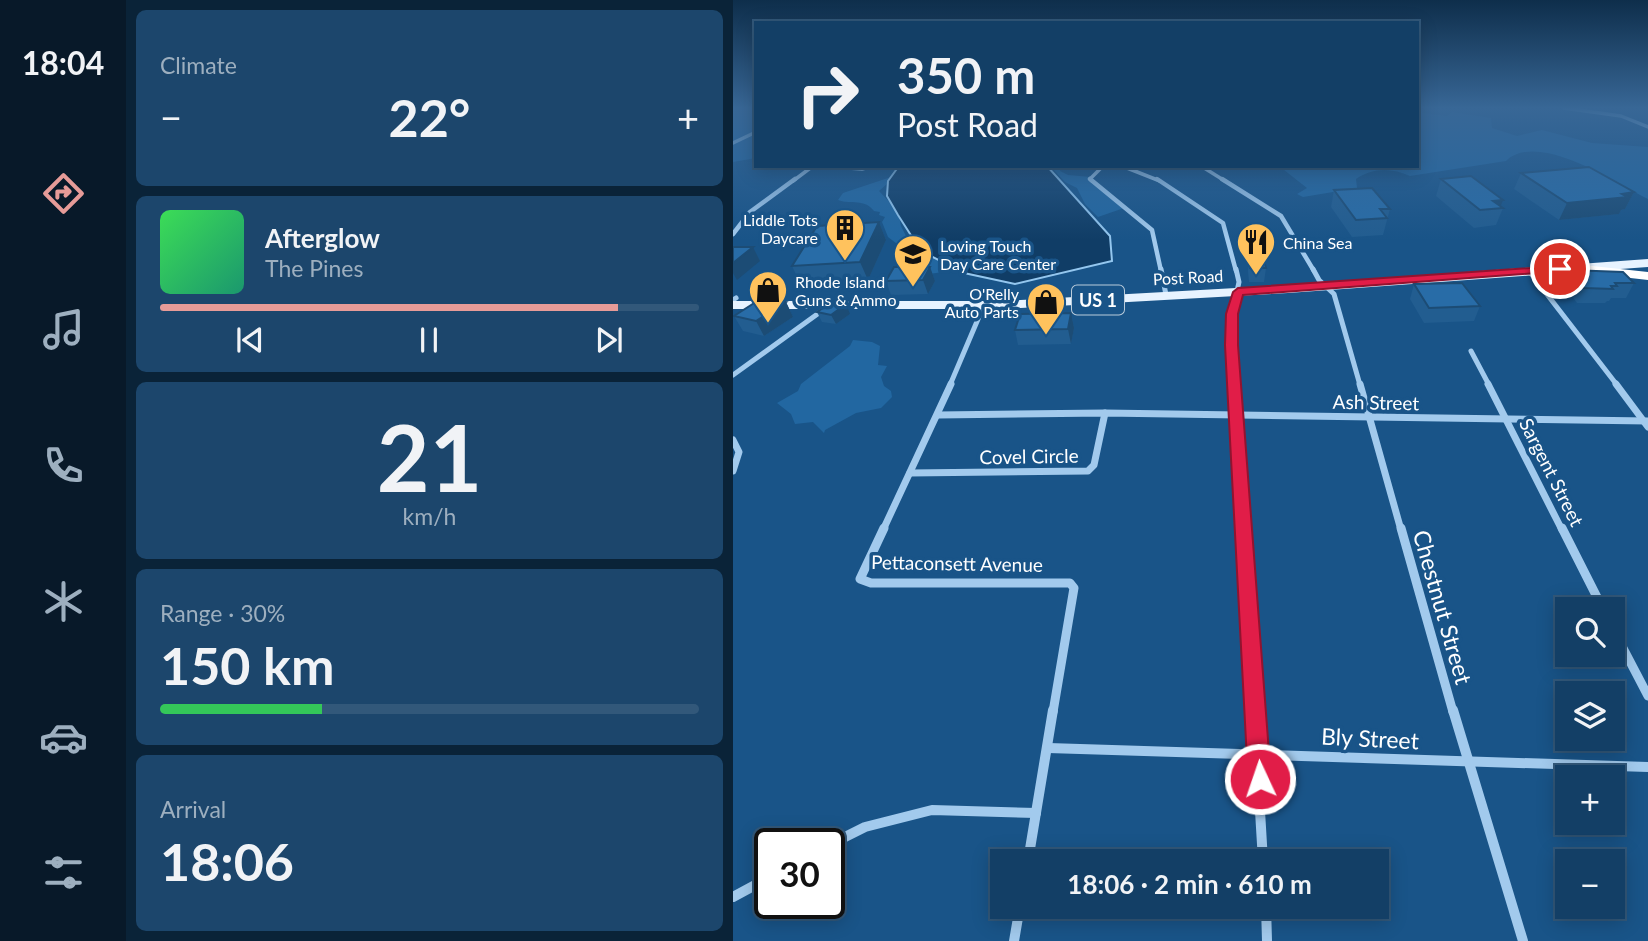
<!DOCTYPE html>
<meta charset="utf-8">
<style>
:root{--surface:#133f66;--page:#1c466c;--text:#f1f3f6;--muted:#9dafbf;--line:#32587a;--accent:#e69b98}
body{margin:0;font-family:Lato,sans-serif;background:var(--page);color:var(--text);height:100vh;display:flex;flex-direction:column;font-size:26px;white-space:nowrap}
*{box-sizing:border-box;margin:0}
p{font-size:23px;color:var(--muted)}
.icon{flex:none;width:38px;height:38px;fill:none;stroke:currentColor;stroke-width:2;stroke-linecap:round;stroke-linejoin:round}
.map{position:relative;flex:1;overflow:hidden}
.panel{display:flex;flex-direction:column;gap:10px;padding:10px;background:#0a2338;width:607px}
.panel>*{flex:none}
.guide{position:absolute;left:21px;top:21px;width:665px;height:147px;border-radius:0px;box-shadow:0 4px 18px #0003,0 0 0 2px var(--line);background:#133f66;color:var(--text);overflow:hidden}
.buttons{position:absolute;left:822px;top:597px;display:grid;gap:14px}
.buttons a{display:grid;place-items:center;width:70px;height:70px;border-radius:0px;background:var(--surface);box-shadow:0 4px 18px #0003,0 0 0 2px var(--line);font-size:35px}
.speed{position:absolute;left:21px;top:828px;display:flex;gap:14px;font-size:35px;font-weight:700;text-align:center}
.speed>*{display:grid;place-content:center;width:91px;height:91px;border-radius:50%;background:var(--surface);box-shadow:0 4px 18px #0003,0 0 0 2px var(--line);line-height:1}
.speed .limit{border:4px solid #111;border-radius:10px;background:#fff;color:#111}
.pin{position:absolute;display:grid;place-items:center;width:60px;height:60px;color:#fff;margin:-30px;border:4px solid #fff;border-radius:50%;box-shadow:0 2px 7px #0007}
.me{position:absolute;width:77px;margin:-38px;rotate:357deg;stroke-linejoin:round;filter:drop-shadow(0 0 5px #0008)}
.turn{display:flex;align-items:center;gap:24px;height:147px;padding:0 28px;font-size:32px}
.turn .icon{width:91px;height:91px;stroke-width:2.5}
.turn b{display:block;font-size:49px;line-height:60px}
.big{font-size:52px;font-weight:700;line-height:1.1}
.panel .card{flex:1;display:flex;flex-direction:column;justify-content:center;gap:10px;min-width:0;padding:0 24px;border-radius:10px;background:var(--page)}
.panel .dial{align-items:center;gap:0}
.dial b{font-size:91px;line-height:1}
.song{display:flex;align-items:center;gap:21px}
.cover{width:84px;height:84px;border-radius:10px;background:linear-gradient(135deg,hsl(130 70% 55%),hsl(160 70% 35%))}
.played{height:7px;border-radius:4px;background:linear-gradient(90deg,var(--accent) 85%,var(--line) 85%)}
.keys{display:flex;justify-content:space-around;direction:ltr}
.heat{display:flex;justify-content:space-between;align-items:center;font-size:38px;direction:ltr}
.charge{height:10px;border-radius:5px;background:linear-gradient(90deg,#34c759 30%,var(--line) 0)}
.trip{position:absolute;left:257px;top:849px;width:399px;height:70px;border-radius:0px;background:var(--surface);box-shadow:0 4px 18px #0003,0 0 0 2px var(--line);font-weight:700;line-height:70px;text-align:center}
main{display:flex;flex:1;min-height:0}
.tab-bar{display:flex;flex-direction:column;width:126px;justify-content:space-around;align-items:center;background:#081929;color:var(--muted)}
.tab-bar .icon{width:49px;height:49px}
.tab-bar .on{color:var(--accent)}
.tab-bar b{font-size:32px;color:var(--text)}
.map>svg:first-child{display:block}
.green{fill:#2267a1}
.water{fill:#103d66;stroke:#94c7ef;stroke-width:2}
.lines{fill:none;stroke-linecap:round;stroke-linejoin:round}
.street-far5{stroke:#a2caed;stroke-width:3.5}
.street-far4{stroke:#a2caed;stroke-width:4.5}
.street-far3{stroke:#a2caed;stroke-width:5}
.street-far2{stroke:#a2caed;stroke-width:7}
.street-far1{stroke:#a2caed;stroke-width:9}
.street{stroke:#a2caed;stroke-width:10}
.primary{fill:#e7f3ff;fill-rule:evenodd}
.highway{fill:#fff;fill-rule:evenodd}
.wall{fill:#225d90}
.shaded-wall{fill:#1c4c75}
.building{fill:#286ca7;stroke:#1c4c75;stroke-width:2}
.route{fill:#e11d48;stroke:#92132f;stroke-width:2}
.labels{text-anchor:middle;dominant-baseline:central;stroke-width:7;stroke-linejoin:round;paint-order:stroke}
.far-poi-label{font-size:16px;fill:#fff;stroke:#195488;text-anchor:start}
.far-street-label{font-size:16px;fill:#fff;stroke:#195488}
.shield{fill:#195488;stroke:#baccdb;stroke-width:2}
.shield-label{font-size:18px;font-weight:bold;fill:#fff}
.street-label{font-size:19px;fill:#fff;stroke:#195488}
.near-street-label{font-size:23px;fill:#fff;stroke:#195488}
</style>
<main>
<nav class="tab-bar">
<b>18:04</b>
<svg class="icon on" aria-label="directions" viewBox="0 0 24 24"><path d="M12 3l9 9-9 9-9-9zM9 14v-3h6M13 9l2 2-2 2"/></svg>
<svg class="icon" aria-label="music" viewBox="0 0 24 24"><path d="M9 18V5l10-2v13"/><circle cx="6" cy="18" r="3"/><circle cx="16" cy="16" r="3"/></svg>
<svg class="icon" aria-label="phone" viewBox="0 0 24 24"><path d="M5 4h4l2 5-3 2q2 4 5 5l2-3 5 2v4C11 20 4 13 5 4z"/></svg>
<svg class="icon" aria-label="climate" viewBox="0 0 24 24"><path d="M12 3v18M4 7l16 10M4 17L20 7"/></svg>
<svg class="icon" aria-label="car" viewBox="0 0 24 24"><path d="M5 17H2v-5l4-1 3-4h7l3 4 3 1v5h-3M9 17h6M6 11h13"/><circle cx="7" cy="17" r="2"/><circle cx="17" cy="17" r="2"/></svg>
<svg class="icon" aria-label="filters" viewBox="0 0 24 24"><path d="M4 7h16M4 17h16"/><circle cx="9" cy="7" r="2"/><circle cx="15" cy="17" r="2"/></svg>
</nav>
<section class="panel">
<div class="card"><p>Climate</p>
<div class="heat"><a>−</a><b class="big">22°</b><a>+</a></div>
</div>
<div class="card">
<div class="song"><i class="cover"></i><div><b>Afterglow</b><p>The Pines</p></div></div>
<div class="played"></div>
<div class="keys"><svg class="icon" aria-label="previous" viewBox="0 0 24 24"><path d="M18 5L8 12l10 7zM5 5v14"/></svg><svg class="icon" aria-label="pause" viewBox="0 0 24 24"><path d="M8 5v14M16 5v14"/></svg><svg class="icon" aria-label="next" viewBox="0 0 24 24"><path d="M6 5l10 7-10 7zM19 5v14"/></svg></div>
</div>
<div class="card dial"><b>21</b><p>km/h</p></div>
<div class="card"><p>Range · 30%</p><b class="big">150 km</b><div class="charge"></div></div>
<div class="card"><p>Arrival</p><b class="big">18:06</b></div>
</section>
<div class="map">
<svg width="915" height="941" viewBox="0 0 915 941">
<rect width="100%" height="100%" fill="#195488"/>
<g class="green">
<polygon points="0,108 23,108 23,132 18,135 23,136 23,158 0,162"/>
<path d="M684,108L690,113L714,116L719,112L758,118L759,128L784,136L809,130L859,143L915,147V199C883,183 805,130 773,161L677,176C659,168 640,167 623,179L624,188L570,197L564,194L574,188L546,166H684Z"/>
<polygon points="317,166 329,166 327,171 335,175 358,177 391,208 365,217 352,204 344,188 332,182"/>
<path d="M164,175L146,191L165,211L168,226L174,238L187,250L218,267C203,276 197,274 181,270L186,262L177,258L176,253L155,237L149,222L152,217L146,215L147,212L141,211C131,198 119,205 105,200L110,193Z"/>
<polygon points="120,340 139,342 147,346 145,365 154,366 148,377 151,386 158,391 159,397 148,408 123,413 92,430 91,433 80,422 62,424 58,414 44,403 65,391 68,384 117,346"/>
</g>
<polygon class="water" points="166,166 314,166 377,236 379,261 282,284 231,273 188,251 165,215 154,196 155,181"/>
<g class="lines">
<g class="street-far5">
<polyline points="831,108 888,116 915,127"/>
<polyline points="0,143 23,132"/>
<polyline points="87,166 129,169 140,166"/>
<polyline points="389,166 427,181"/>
<polyline points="468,166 492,181"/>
<polyline points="60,181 80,166"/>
<polyline points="359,181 357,179 370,166"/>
</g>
<g class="street-far4">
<polyline points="357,179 419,230 428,271"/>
<polyline points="424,179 490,223 503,271"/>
<polyline points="489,179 548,216 581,271"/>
<polyline points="0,234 17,212 62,179"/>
</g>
<g class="street-far3">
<polyline points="428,269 433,295"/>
<polyline points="580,269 586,280 601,294 627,385"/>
<polyline points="796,271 884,385"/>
<polyline points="0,300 3,298"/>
<polyline points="738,351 756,385"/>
<polyline points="0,375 90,310"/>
<polyline points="217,385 251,305"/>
<polyline points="501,385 499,314 506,282 503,269"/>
</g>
<g class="street-far2">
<polyline points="500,384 509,530"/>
<polyline points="627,384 668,530"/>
<polyline points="755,384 829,530"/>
<polyline points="883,384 915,427"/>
<polyline points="205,415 372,413 915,421"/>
<polyline points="0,440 6,452 0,471"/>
<polyline points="177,473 355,471 361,465 372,413"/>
<polyline points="150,530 218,384"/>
</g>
<g class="street-far1">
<polyline points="151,528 127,579 138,583 337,583 341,588 320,712"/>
<polyline points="509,528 521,712"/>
<polyline points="668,528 720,712"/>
<polyline points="829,528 870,609"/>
<polyline points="880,629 915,696"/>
</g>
<g class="street">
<polyline points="521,710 530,861"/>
<polyline points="720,710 790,941"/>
<polyline points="315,748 915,767"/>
<polyline points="96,845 132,827 199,810 303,813"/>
<polyline points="295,861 320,710"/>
<polyline points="0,897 37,877"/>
<polyline points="533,906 534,941"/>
<polyline points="281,941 287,906"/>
</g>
<polygon class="primary" points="915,259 915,267 555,293 270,309 0,309 0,301 270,301 555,285"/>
<polygon class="highway" points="841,264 915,272 915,280 836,271 836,265"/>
</g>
<g class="wall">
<polygon points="788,173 901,192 892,209 888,210 886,214 826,220 781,189"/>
<polygon points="708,179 770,208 763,225 741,228 703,196"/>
<polygon points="601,190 657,209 650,235 619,237 598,207"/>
<polygon points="146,222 153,240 135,280 68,285 59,266"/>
<polygon points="516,257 533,268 531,282 516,282 515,271"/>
<polygon points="197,267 202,281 195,294 158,295 153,281"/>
<polygon points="836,270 901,283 893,298 878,298 876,301 874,301 872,303 844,303 830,284"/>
<polygon points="681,284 747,306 741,321 691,323 677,299"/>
<polygon points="53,302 60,317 31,336 10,331 1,316"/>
<polygon points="84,312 117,314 103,324 89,322"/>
<polygon points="338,313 341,328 338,344 285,345 282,330"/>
</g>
<g class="shaded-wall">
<polygon points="901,192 892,209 888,210 886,214 826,220 834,203"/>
<polygon points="770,200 767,208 760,201"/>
<polygon points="146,222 153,240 135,280 127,262"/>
<polygon points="20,247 27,261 4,280 0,273 0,263"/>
<polygon points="197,267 202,281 195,294 190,280"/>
<polygon points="53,302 60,317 31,336 23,321"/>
<polygon points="113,304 117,314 103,324 98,315"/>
<polygon points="338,313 341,328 338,344 335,329"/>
</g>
<g class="building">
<polygon points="856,167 901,192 889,194 895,197 834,203 788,173"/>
<polygon points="738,176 770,200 760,201 770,208 747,210 708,179"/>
<polygon points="639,188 657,209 647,209 654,218 623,220 601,190"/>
<polygon points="146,222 127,262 59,266 84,226"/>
<polygon points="0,247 20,247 0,263"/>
<polygon points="516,257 530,257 533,268 517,268"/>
<polygon points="161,267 197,267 190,280 153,281"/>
<polygon points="836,270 890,272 901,283 882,283 884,286 878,286 880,289 851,288"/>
<polygon points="729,283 747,306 696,308 681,284"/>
<polygon points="29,298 53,302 23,321 1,316"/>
<polygon points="96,304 113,304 98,315 84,312"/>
<polygon points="338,313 335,329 282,330 287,314"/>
</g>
<linearGradient id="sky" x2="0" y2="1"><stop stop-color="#0e2e4b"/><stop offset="0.45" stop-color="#386796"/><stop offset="1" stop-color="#386796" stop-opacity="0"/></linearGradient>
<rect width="915" height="240" fill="url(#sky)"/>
<polygon class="route" points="827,266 832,269 831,271 510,295 505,314 505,345 538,779 535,787 527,791 518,787 515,779 492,345 493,314 500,292 505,288"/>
<defs>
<g id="building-pin" transform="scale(2.0125)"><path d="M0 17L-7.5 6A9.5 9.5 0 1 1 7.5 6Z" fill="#ffc25d" stroke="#195488"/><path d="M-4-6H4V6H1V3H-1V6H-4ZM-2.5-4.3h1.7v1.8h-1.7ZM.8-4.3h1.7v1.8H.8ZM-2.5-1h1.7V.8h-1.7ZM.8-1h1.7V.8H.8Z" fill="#111"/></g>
<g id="restaurant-pin" transform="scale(2.0125)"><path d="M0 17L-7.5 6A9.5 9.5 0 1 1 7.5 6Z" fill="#ffc25d" stroke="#195488"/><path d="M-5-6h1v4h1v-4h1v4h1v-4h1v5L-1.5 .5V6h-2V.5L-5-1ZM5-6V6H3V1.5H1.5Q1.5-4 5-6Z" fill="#111"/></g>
<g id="school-pin" transform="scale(2.0125)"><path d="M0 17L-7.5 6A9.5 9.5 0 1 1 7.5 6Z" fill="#ffc25d" stroke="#195488"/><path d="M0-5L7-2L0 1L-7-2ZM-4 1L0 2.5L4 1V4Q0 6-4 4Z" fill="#111"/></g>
<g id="shop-pin" transform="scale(2.0125)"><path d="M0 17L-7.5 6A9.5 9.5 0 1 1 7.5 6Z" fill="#ffc25d" stroke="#195488"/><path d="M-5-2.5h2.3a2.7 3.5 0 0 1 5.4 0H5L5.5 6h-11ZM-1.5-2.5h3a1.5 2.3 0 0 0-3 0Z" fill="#111"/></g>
</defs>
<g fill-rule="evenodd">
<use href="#building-pin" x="112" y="228"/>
<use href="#restaurant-pin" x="523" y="242"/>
<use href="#school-pin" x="180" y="254"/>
<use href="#shop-pin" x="35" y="290"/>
<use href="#shop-pin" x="313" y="302"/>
</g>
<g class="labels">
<g class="far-poi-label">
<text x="85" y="219" text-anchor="end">Liddle Tots<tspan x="85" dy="18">Daycare</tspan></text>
<text x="550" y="242">China Sea</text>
<text x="207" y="245">Loving Touch<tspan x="207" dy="18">Day Care Center</tspan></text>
<text x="62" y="281">Rhode Island<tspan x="62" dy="18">Guns &amp; Ammo</tspan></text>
<text x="286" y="293" text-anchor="end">O'Relly<tspan x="286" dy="18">Auto Parts</tspan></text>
</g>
<g class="far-street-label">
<text transform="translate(455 277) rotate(-3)">Post Road</text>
</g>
<rect class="shield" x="339" y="285.5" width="52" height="29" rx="5"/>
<g class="shield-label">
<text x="365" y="300">US 1</text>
</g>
<g class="street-label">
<text transform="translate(643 402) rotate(1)">Ash Street</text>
<text transform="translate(296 456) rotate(-1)">Covel Circle</text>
<text transform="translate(819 472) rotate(63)">Sargent Street</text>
<text transform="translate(224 563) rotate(1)">Pettaconsett Avenue</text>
</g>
<g class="near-street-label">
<text transform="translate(710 607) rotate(74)">Chestnut Street</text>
<text transform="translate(637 738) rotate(3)">Bly Street</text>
</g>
</g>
</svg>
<div class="buttons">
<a><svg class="icon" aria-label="search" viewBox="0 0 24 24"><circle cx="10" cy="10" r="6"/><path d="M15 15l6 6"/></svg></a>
<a><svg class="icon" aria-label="layers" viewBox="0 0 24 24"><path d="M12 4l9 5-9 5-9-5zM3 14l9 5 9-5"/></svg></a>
<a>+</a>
<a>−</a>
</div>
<div class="speed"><div class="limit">30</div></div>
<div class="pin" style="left:827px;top:269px;background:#d93025"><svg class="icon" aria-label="arrive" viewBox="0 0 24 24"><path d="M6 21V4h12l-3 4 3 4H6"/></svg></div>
<svg class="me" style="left:527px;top:779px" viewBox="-20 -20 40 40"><circle r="17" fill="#e11d48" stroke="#fff" stroke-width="3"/><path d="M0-11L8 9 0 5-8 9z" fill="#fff"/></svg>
<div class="trip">18:06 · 2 min · 610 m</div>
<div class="guide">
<div class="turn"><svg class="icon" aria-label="right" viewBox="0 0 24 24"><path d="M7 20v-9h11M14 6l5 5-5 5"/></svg><div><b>350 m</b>Post Road</div></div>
</div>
</div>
</main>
